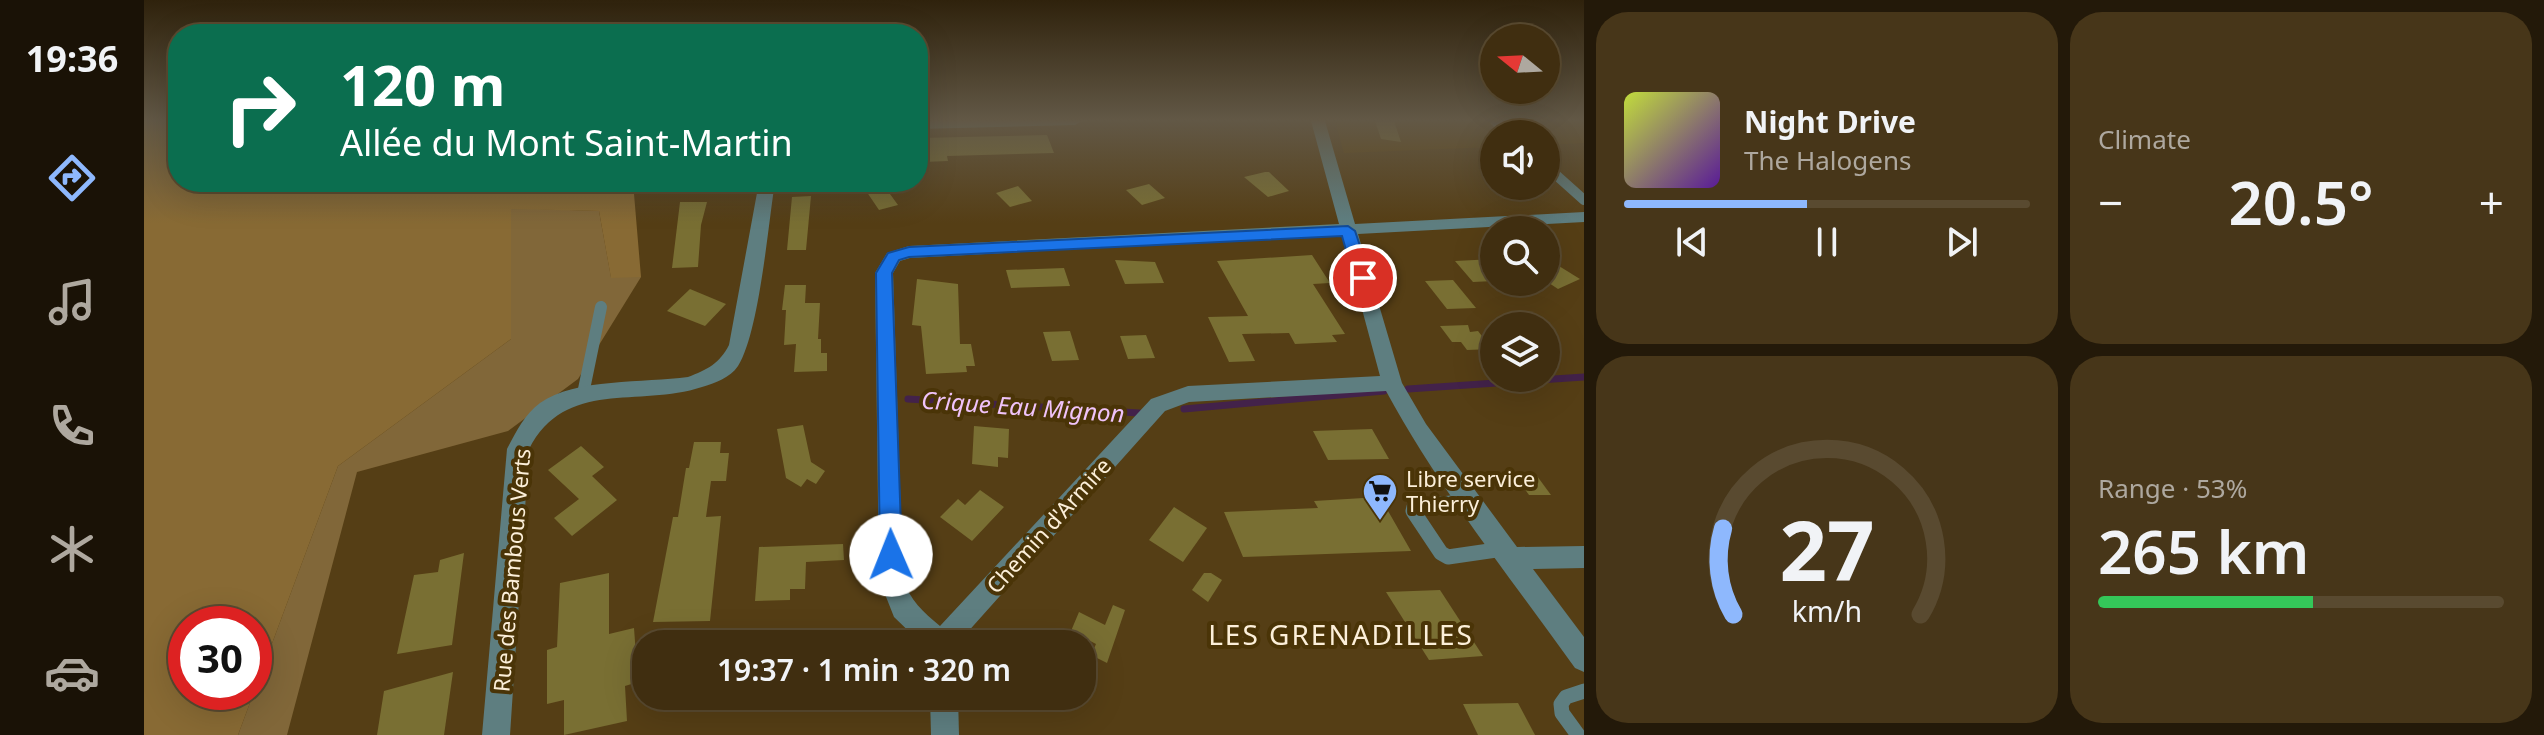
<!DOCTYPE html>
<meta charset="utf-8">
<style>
:root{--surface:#402e10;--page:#473619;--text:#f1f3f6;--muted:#aea89f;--line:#594a30;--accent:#8eb8fd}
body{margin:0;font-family:"Noto Sans",sans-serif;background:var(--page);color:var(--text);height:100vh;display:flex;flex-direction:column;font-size:30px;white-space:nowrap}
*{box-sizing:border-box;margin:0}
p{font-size:26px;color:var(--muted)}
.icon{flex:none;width:44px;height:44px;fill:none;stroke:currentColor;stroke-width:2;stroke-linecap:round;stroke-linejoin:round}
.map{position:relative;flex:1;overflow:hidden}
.side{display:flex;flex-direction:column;gap:12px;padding:12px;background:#231909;width:960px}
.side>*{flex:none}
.top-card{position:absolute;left:24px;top:24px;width:760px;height:168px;border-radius:32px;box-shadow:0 8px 32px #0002,0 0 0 2px var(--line);background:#0b6e4f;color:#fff;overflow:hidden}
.needle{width:52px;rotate:288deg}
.buttons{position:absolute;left:1336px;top:24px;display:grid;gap:16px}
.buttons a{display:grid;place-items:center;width:80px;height:80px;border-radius:50%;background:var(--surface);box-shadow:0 8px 32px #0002,0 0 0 2px var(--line);font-size:40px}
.speed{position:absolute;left:24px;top:606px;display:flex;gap:16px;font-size:40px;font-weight:700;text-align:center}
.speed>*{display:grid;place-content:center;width:104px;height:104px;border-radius:50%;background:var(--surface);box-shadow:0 8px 32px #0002,0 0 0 2px var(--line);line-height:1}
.speed .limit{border:12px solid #d22;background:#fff;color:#111}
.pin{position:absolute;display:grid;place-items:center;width:68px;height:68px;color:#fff;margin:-34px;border:4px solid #fff;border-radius:50%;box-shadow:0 2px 8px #0007}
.me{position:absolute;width:88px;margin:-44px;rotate:359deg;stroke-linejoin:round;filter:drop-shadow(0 0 6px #0008)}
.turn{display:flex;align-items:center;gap:28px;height:168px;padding:0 40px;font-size:36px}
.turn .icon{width:104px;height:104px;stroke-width:2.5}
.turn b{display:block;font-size:56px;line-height:68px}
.big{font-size:60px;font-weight:600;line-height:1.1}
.side .tile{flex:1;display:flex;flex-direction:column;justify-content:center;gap:12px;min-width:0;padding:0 28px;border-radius:32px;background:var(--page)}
.side .dial{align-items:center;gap:0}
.dial svg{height:208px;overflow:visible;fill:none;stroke:var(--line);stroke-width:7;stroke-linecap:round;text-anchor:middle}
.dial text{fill:var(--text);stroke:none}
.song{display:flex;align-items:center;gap:24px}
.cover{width:96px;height:96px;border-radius:12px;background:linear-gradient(135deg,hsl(70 70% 55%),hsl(270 70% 35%))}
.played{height:8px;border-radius:4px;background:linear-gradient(90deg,var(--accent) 45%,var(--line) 45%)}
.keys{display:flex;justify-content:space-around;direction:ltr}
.heat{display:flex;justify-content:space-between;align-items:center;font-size:44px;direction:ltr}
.charge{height:12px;border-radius:6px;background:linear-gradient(90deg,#34c759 53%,var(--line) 0)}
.side .tiles{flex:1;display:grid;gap:12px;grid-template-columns:repeat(2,1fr)}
.trip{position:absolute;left:488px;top:630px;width:464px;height:80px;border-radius:32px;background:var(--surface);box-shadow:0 8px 32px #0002,0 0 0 2px var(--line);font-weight:600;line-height:80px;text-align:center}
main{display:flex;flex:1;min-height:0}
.tabs{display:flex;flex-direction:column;width:144px;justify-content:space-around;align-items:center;background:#1a1206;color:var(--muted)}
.tabs .icon{width:56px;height:56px}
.tabs .on{color:var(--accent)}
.tabs b{font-size:36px;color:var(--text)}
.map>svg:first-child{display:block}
.built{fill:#5d430e}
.green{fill:#816739}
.forest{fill:#886a34;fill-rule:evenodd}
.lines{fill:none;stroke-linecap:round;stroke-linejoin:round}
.stream{stroke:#43224a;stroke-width:7}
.building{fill:#796f33}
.lane-far2{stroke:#5e7e80;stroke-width:10}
.lane-far1{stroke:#5e7e80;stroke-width:12}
.lane{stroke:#5e7e80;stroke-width:15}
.street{fill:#5e7e80;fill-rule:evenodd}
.route{fill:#1a73e8;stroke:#114b97;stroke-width:2}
.labels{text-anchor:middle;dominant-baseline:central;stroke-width:8;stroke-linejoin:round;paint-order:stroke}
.poi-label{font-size:22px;fill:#fcefd9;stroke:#4a3407;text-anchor:start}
.street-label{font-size:22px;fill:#fcefd9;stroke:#4a3407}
.water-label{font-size:24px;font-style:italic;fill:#f0c3fa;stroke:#4a3407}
.near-neighbourhood-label{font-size:28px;letter-spacing:2px;fill:#fcefd9;stroke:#4a3407}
</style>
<main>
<nav class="tabs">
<b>19:36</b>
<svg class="icon on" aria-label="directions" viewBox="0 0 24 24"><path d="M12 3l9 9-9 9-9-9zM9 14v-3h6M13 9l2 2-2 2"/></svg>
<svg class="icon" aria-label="music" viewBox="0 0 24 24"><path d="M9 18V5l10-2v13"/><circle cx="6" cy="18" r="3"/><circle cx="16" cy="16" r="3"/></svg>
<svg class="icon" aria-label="phone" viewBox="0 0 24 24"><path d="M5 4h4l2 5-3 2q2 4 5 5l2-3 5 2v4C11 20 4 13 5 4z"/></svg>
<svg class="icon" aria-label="climate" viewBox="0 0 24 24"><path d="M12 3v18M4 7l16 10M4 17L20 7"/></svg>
<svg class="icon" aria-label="car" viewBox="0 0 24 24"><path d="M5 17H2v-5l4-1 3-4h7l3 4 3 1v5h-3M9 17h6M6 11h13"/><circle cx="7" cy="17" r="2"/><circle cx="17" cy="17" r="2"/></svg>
</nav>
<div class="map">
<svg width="1440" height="735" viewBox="0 0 1440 735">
<rect width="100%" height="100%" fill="#553e15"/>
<polygon class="built" points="1191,121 1440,121 1440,143 1402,145 1402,134 1350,134 1350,147 1200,153"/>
<polygon class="green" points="366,208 455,211 467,277 497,277 434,379 364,431 213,472 143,735 94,735 194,466 367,339"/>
<path class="forest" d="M0,121H34V182H489L497,277L467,278L455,211L367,209V339L194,466L94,735H0ZM42,624H110V692H42Z"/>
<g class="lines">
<g class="stream">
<polyline points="1264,389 1440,377"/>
<polyline points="764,399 995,413"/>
<polyline points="1040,409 1240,391"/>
</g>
</g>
<g class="building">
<polygon points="1231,121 1250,121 1257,142 1237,139"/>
<polygon points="903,135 910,153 803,156 804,161 779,162 775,138"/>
<polygon points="1121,172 1125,172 1145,191 1124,197 1100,177"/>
<polygon points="716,182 746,182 746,194 754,205 735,210"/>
<polygon points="1005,184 1021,198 998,205 982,190"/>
<polygon points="874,186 888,201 866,207 852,193"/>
<polygon points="667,196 662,250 643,250 648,197"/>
<polygon points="536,202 563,202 557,225 554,267 528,268"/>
<polygon points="1168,255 1186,283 1169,284 1201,334 1188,335 1193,342 1151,344 1145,333 1098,334 1111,361 1085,362 1064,317 1104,316 1073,261"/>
<polygon points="1402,258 1436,279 1414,289 1402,281"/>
<polygon points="1350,259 1350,281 1329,282 1311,261"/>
<polygon points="971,260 1011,262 1020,283 981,284"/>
<polygon points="920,268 926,286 867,288 862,270"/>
<polygon points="773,279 814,284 816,344 827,344 831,366 822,366 823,372 782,374 777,326 768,325"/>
<polygon points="1309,280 1332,308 1303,309 1281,281"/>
<polygon points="641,285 662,285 661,303 676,303 674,339 677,339 677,353 683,353 683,371 650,372 652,344 640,345 642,310 638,310"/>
<polygon points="546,289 582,304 561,326 523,311"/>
<polygon points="1324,325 1326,332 1334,331 1348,349 1323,350 1317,342 1308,342 1296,326"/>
<polygon points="926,331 935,360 908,361 899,332"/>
<polygon points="1002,335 1011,358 984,359 976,336"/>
<polygon points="659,425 667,462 681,471 672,484 663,479 657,487 642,478 633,429"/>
<polygon points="830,426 865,429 864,458 854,457 854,467 828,464"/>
<polygon points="1228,429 1245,459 1184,460 1169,431"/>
<polygon points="550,442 577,442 576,453 585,453 582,481 567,481 562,517 577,516 566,621 509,622 529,517 534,517 542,468 545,468"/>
<polygon points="437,446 460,467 448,476 473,500 428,536 410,518 435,499 404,470"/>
<polygon points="1393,476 1407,495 1385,495 1373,478"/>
<polygon points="836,490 860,507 828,541 796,517 814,499 821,505"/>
<polygon points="1236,497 1267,551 1099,557 1080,512 1174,508 1170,501"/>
<polygon points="1030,507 1063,528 1039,562 1005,540"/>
<polygon points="699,544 700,560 662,562 661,589 646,589 646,600 611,601 615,547"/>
<polygon points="320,553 308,645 253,654 270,575 294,572 296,560"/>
<polygon points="465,573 465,634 490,628 494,682 481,686 483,721 420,735 420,700 403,704 403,650 413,647 416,583"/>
<polygon points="1060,573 1067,573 1078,580 1064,602 1048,590"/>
<polygon points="1296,590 1339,656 1285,660 1242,592"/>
<polygon points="969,605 981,610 963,663 947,655 952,644 927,631 935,612 961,625"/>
<polygon points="309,672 300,735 233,735 240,691"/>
<polygon points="1374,703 1391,735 1334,735 1319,704"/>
</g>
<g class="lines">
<g class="lane-far2">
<polyline points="1351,121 1366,134"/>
<polyline points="1402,166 1440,200"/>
</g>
<polyline class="lane-far1" points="439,394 457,307"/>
<g class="lane">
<polyline points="1325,501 1270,507 1269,511 1297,553 1304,557 1359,549"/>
<polyline points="1434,735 1418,713 1417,704 1422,697 1440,691"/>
</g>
<g class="street">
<polygon points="774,121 938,121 931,125 774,129"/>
<path d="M1167,121H1181L1211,224L1440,212V222L1214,234L1258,383L1282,424L1373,547L1440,546V568L1389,569L1440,637V672L1431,668C1366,577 1295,489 1242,391L1045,402L1021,411L813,644H778L750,617L735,579L731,273L743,253L765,246L1195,224ZM1198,235L1236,376L1044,386L1007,399L796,626C779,612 766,600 759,579L749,273L756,261L766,258Z"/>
<path d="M615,182H631C624,226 615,333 594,366C586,378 571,383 558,387C494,408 422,378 385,449L366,735H338L363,449C372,432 380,415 396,403C431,378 501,383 544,377C563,370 576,363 585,345Z"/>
<polygon points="786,696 814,696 815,735 787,735"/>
</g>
</g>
<linearGradient id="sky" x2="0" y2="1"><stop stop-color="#2f220c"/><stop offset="0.54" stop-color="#625846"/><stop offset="1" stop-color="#625846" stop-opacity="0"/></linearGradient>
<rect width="1440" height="223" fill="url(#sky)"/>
<polygon class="route" points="1204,226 1211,231 1227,278 1224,282 1219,284 1210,278 1198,236 765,257 755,260 748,273 758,555 755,562 747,565 739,562 736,555 732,273 744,253 765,247"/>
<defs>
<g id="supermarket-pin" transform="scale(1.8)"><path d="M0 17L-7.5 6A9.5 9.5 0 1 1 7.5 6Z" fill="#8eb8fd" stroke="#4a3407"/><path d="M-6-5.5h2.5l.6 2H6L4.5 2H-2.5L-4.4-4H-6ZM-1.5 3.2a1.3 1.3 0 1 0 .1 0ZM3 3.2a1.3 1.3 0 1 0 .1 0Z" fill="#111"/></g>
</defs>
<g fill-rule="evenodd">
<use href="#supermarket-pin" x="1236" y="491"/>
</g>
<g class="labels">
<g class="poi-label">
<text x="1262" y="478">Libre service<tspan x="1262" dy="25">Thierry</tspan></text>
</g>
<g class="street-label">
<text transform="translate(904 525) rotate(-48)">Chemin d'Armire</text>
<text transform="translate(367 570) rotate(-85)">Rue des Bambous Verts</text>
</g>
<g class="water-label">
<text transform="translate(879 406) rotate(4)">Crique Eau Mignon</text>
</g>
<g class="near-neighbourhood-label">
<text x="1197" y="634">LES GRENADILLES</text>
</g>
</g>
</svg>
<div class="buttons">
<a><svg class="needle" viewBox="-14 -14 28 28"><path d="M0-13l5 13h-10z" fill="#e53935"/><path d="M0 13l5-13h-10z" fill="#aea89f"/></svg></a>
<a><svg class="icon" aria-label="sound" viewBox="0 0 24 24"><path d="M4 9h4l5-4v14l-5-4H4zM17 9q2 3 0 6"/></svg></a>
<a><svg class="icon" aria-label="search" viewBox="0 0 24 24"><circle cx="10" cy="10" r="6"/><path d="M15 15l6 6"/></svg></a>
<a><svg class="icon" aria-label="layers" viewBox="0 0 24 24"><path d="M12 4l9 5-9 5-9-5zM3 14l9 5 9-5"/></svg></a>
</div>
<div class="speed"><div class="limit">30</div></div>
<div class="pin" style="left:1219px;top:278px;background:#d93025"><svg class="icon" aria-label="arrive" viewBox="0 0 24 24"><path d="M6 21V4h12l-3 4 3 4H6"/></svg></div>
<svg class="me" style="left:747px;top:555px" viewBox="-20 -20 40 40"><circle r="19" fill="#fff"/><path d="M0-13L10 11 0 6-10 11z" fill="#1a73e8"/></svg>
<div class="trip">19:37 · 1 min · 320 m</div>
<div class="top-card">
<div class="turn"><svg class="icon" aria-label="right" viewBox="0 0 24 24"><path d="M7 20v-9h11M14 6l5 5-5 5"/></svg><div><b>120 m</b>Allée du Mont Saint-Martin</div></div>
</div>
</div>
<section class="side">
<div class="tiles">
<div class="tile">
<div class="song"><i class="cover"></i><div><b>Night Drive</b><p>The Halogens</p></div></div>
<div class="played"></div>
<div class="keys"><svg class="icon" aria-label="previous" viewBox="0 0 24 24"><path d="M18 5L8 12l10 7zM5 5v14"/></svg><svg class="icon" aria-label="pause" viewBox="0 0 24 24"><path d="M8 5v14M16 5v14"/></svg><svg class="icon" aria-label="next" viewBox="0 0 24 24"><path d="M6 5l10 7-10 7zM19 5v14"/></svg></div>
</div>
<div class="tile"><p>Climate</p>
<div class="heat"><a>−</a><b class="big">20.5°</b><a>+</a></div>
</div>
<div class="tile dial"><svg viewBox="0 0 100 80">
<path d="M14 69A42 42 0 1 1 86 69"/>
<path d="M14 69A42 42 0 0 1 10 36" stroke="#8eb8fd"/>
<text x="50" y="56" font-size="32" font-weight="700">27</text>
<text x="50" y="72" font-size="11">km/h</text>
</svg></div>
<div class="tile"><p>Range · 53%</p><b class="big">265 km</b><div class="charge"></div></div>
</div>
</section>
</main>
